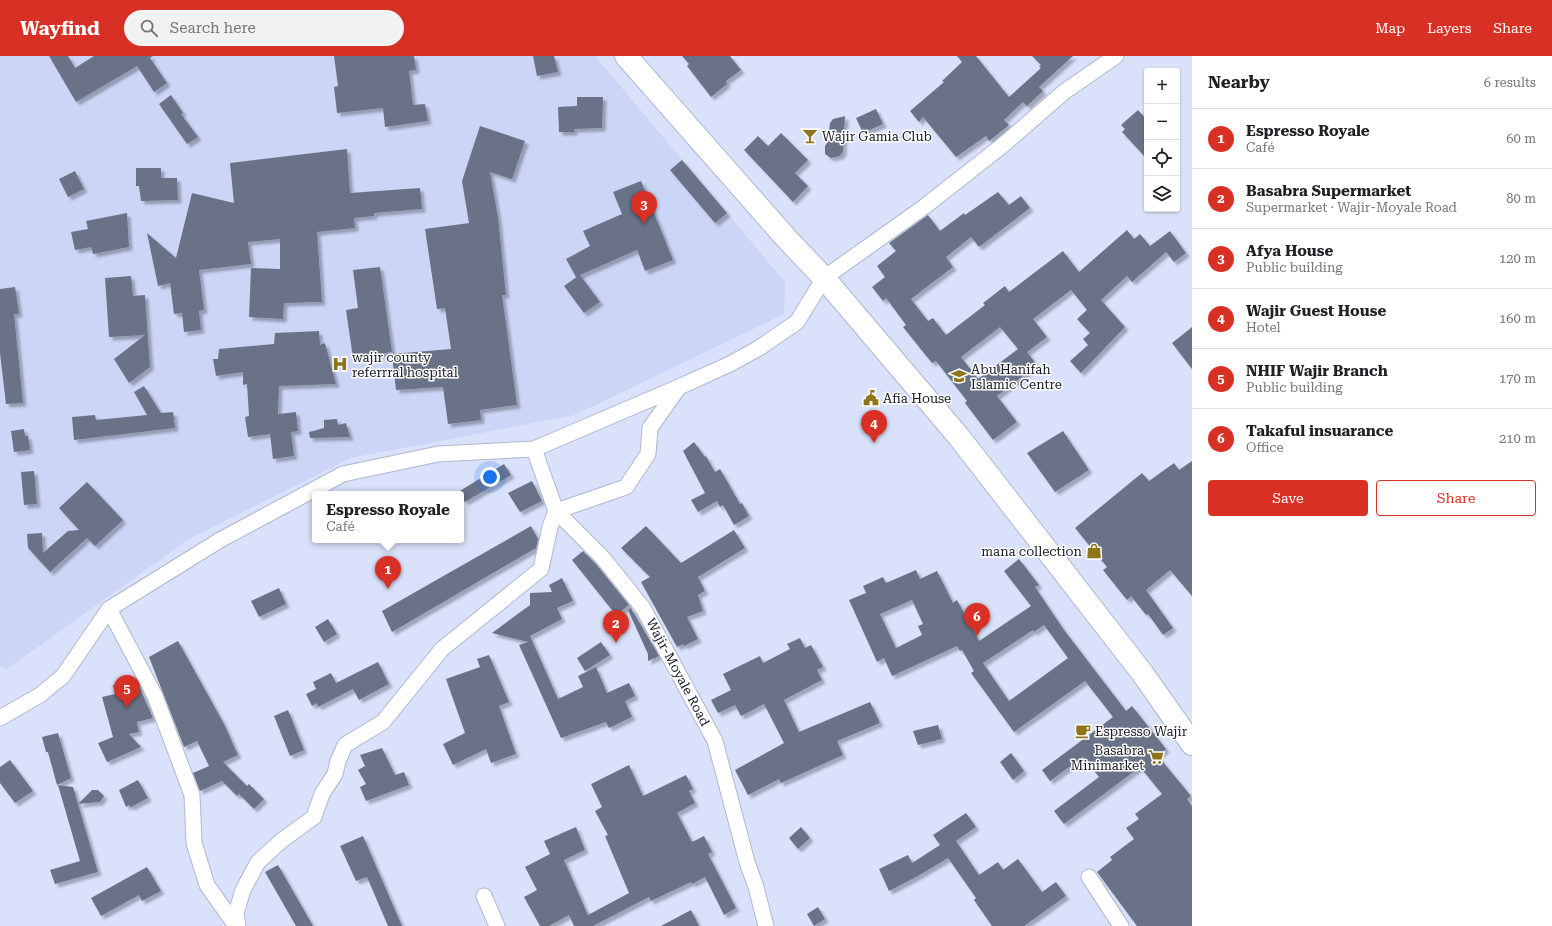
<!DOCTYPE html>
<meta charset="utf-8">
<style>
:root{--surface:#fff;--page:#f2f2f2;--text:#202124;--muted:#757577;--line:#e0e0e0;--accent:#d93025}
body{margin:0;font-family:"Roboto Serif",serif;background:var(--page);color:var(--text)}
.controls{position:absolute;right:12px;top:12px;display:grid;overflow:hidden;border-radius:4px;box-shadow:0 1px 3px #0004}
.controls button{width:36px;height:36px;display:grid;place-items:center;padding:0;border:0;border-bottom:1px solid var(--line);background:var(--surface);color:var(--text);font:20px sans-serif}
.you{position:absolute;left:490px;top:421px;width:14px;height:14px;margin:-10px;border:3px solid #fff;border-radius:50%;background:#1a73e8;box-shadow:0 0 0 6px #1a73e833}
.badge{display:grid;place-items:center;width:26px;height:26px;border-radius:50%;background:var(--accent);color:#fff;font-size:13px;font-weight:700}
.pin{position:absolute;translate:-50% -33px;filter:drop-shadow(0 1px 2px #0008)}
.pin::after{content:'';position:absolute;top:21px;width:14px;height:12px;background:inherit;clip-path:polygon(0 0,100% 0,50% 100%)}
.popup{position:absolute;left:312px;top:435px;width:152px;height:52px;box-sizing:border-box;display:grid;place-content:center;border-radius:4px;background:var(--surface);filter:drop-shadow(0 1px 3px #0005);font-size:13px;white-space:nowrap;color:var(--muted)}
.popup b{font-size:15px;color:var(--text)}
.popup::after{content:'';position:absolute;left:50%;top:100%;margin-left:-8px;border:8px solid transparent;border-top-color:var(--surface)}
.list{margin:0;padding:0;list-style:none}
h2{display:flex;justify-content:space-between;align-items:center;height:52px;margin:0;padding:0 16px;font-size:17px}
h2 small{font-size:13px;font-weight:400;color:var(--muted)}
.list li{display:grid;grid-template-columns:26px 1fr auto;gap:12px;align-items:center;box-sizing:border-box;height:60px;padding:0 16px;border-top:1px solid var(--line)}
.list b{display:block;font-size:15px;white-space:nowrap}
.list p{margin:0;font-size:13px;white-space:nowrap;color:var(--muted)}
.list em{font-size:13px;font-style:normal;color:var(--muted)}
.actions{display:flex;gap:8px;padding:12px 16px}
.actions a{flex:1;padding:9px 0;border:1px solid var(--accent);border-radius:4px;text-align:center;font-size:14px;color:var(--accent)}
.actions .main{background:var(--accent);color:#fff}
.icon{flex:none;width:22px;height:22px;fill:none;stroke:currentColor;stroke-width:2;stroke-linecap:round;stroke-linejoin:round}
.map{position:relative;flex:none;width:1192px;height:870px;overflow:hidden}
header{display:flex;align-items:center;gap:24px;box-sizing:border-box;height:56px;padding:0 20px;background:var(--accent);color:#fff}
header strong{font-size:19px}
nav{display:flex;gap:22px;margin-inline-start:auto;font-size:14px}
.search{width:280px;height:36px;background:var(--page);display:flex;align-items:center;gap:10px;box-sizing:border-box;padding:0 14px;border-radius:22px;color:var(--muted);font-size:15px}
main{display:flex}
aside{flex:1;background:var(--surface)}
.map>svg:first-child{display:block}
.built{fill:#cbd5f5}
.building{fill:#6b7288;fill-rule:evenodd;filter:url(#shadow)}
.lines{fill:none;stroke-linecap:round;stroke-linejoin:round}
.street-casing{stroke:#afb7d0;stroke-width:17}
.secondary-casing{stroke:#afb7d0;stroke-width:24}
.street{stroke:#fff;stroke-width:15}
.secondary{stroke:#fff;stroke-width:22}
.labels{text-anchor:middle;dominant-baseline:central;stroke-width:3;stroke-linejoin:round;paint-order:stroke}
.poi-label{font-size:13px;fill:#181b24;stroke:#fff;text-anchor:start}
.street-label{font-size:13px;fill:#181b24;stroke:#fff}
</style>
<header>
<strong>Wayfind</strong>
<div class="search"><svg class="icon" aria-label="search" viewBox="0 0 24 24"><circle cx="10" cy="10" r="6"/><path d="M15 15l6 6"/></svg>Search here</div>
<nav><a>Map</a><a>Layers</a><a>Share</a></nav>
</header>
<main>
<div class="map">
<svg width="1192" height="870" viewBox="0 0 1192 870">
<defs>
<filter id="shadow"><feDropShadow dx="3.5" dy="3.5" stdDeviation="1" flood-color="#0004"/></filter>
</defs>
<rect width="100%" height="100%" fill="#d9e1fb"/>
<!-- built -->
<polygon class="built" points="0,0 595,0 785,226 784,258 575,359 351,402 189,483 7,613 0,610"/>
<!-- building -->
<g class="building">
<polygon points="49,0 68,0 75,12 94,0 153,0 150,2 167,27 154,36 137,10 76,46"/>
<polygon points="334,0 414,0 416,14 409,15 413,49 425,48 428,65 385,71 383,52 337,57 334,31 338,30"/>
<polygon points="533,0 554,0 558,16 537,20"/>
<polygon points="682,0 730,0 741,14 726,25 727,28 711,41 687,10 689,8"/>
<polygon points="957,0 976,0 1009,41 1041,12 1039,11 1041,9 1032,0 1073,0 1039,31 1043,35 1027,50 1023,46 1004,64 1009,69 989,85 986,80 956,101 923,61 919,66 910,55 944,26 942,25 962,6"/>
<polygon points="171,39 183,57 181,58 198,81 187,88 159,48"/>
<polygon points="577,41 603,41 602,72 574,73 574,76 559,76 558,51 577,50"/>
<polygon points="876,53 883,68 863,77 856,62"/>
<polygon points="1138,54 1147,64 1147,103 1122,76 1125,73 1121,69"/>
<polygon points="845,60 843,96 840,100 831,102 825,98 825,90 832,80 829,75 830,67 833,63"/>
<polygon points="480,70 525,85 512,123 490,116 498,162 506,239 502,239 517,349 480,354 481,364 448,368 443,331 396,334 392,298 451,293 445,252 437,253 425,173 469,167 462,125"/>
<polygon points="781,77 808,104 795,117 808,130 793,146 744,94 758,80 768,90"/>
<polygon points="347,93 350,137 420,132 422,153 374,157 374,160 354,162 355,172 317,176 322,246 284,247 283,263 249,261 251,212 280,213 280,183 248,186 251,208 199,214 204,254 199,255 201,274 184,276 182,257 174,258 170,227 158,230 147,177 176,202 192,137 234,147 230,107"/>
<polygon points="682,104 727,157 715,167 670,114"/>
<polygon points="136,112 161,112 161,122 177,122 178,144 141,145 139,130 136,130"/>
<polygon points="75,115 84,133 68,141 59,123"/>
<polygon points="641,125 673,204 645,215 637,194 580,219 600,246 584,257 564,230 578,220 576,221 566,203 590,190 583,175 622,158 613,136"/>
<path d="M998,136L1009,149L1021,140L1030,152L979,191L971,181L946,201L953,211L911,243L928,265L933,262L946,279L985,249L983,247L1005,230L1009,236L1063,195L1079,216L1127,174L1134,183L1140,178L1150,190L1170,175L1186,197L1174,206L1166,196L1132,226L1127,220L1101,244L1125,271L1081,317L1070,305L1088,289L1083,283L1090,277L1077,263L1087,254L1071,234L1033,263L1047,281L1027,296L1037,309L997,340L1017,366L993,384L965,347L967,345L936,305L932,307L903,271L906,269L886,242L883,245L872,231L885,221L877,210L896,195L889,187L928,159L940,175L964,157L965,159ZM1000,271L1018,293L978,323L961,301Z"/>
<polygon points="127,157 129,191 93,198 91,191 75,194 71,176 88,173 86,165"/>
<polygon points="380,211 392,296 353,302 346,254 358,252 353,214"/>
<polygon points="131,220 133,240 145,239 150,311 129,327 114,303 145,279 109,281 105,222"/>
<polygon points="15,231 19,258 14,258 23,347 6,348 0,297 0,233"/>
<polygon points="1192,271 1192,313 1172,287"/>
<polygon points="319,275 320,289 325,287 336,328 279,330 278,358 296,356 298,375 291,376 294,400 273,403 270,378 248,381 245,361 249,360 247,328 243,329 243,316 216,320 213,303 218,303 219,293 274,288 275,277"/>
<polygon points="144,330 161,357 173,356 175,372 74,384 72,361 95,359 96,364 147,359 134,336"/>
<polygon points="337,363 338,369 346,367 350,381 310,382 309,376 324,372 324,364"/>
<polygon points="24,373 25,380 28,380 30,394 14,396 11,375"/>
<polygon points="1063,375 1089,414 1055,436 1027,397"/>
<polygon points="694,386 705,401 706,400 715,416 720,413 740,448 742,447 749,460 734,469 723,449 720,451 717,445 698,456 691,444 705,437 683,395"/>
<polygon points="1192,405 1192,540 1170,514 1146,534 1173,572 1163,579 1148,558 1146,559 1131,540 1127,544 1103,514 1107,511 1075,472 1142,417 1149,425 1174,407 1179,414"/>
<polygon points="504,408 511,419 465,446 458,436"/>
<polygon points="34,415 37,448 24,449 21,416"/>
<polygon points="532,425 542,445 520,456 508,437"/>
<polygon points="87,426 123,464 95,490 87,482 50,516 28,492 27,478 42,477 43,497 68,475 79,474 59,452"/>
<polygon points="531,470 538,483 536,492 392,576 382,555"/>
<polygon points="646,470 681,507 734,474 745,492 698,521 705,535 698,539 703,555 687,561 698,583 684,590 683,588 677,591 641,526 650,521 621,492"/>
<polygon points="583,495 596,508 629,549 616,559 572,504"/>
<path d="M1019,503L1039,529L1035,531L1064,574L1126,655L1132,650L1166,693L1158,700L1191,740L1187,743L1192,750V870H1137L1097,816L1112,804L1110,801L1134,783L1126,772L1139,763L1135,758L1162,738L1140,711L1064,768L1054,755L1099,721L1083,701L1050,725L1042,714L1113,661L1085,625L1014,676L971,617L974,615L962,594L960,595L957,590L892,620L884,602L877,606L849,544L866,537L863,530L883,521L886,527L916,514L920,523L937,515L953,547L957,544L979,585L1031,550L1004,515ZM912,544L923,568L918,570L922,579L896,592L880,558ZM1044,569L1068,602L1009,645L983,607L1033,574L1034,576Z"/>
<polygon points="562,522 573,545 557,552 562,563 530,580 558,643 583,631 578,620 596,611 607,637 629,627 635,640 625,645 632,661 609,672 606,666 561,682 519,589 528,586 492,577 530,549 530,537 552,536 549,529"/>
<polygon points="279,532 286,548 259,561 251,545"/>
<polygon points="631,552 659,600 648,605 648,598 628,554"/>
<polygon points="328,563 337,578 324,586 315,571"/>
<polygon points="800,582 805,592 811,589 823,611 817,614 822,624 784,644 799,676 870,646 880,667 837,685 843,699 781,727 779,723 748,739 735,714 784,687 764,648 741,660 735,649 718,657 711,644 731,634 723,618 760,600 763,607 790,593 787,588"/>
<polygon points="178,585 224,668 238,699 223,706 247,730 249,728 264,743 254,753 239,738 237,740 222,725 200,735 193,717 209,710 197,685 184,691 149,601"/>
<polygon points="601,586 610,599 585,615 577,602"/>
<polygon points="489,599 509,646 499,650 516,698 491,707 486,693 453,709 443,688 465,677 446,623 480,611 477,603"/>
<polygon points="378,606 389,628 359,644 353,633 318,651 317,647 312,650 306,638 316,633 313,626 331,617 336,627"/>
<polygon points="128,625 129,630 138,628 153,662 137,666 139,676 129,678 141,691 107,706 98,687 113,681 102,641 115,638 113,629"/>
<polygon points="288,654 304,694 290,700 274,660"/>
<polygon points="938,669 942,683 918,689 913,675"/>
<polygon points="58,677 71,722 57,729 48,696 46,696 42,681"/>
<polygon points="382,692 395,719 404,716 409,729 366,745 360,731 366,728 358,714 365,710 360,699"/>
<polygon points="1011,697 1024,715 1013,724 1000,706"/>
<polygon points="10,704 33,735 15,747 0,727 0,711"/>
<polygon points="629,709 643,740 686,719 693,733 689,735 695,747 677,757 692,786 704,780 712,796 708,798 736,852 724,859 705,821 692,828 691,826 651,845 649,841 593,870 574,870 569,859 549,870 540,870 524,841 537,834 525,811 550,798 544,785 576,771 585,794 564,804 588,859 629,837 605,780 608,779 595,755 602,751 591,728"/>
<polygon points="138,724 148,742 131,751 129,749 126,751 119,734"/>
<polygon points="58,729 73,731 78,748 92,734 98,734 104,740 100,746 78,748 98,816 55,828 50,814 80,805"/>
<polygon points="966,757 976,771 956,785 979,819 998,806 1003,814 1018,803 1042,836 1056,826 1066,840 1024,870 992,870 974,844 976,842 948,802 918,820 889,835 879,813 908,799 912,807 940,789 933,779"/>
<polygon points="801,771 810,782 798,793 789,782"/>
<polygon points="363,780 402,870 388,870 367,821 356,825 340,790"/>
<polygon points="278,809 313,870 296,870 265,816"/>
<polygon points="147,811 161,835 142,845 139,839 101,860 91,842"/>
<polygon points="818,851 825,863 814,870 807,858"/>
<polygon points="691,854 699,870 661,870"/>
</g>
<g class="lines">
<defs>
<g id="street">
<polyline points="534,393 556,455 603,502 643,552 715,685 747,806 756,831 766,870"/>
<polyline points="109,553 155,640 192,739 194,787 207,829 236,870"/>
<polyline points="0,662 40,639 63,620 109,553 220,484 343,418 438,398 534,393 679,331 730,308 759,292 797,266 824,222 924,151 1003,89 1064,36 1116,0"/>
<polyline points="1089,821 1121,870"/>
<polyline points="484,840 497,870"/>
<polyline points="238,870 236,857 243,834 258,806 281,785 314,761 322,738 335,718 338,705 345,689 383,666 442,593 541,513 550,471 556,455 626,431 648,398 650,372 679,331"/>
</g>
<polyline id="secondary" points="626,0 787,183 824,222 959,381 1143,618 1192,688"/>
</defs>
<!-- street casing -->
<use href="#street" class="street-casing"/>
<!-- secondary casing -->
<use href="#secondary" class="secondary-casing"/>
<!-- street -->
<use href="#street" class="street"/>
<!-- secondary -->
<use href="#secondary" class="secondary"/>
</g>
<!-- icons -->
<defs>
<symbol id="bar-bare" viewBox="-9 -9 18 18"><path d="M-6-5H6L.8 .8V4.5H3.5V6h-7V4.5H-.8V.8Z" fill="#8f751a" stroke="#fff" stroke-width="2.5" paint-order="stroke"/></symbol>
<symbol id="hospital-bare" viewBox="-9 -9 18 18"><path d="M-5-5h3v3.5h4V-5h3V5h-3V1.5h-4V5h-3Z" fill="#8f751a" stroke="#fff" stroke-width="2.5" paint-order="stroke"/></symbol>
<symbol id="school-bare" viewBox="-9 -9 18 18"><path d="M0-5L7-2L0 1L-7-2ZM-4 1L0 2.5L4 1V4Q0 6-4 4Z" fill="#8f751a" stroke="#fff" stroke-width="2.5" paint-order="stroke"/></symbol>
<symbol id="civic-bare" viewBox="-9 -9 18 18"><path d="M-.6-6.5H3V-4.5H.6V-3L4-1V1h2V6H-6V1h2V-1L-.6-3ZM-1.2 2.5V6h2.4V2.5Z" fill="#8f751a" stroke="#fff" stroke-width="2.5" paint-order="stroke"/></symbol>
<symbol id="shop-bare" viewBox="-9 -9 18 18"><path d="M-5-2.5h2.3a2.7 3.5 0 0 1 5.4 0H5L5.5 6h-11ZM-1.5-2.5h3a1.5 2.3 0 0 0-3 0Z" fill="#8f751a" stroke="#fff" stroke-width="2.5" paint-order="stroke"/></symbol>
<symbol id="cafe-bare" viewBox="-9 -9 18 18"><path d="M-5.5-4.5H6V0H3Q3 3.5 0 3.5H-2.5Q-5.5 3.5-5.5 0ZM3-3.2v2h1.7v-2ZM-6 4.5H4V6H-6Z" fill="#8f751a" stroke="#fff" stroke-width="2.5" paint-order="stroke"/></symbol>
<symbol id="supermarket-bare" viewBox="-9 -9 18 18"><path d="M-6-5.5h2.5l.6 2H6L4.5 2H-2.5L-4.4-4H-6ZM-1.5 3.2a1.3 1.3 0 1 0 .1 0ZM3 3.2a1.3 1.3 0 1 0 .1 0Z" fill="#8f751a" stroke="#fff" stroke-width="2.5" paint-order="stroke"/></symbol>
</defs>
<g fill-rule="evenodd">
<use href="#bar-bare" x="799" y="69" width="22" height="22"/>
<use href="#hospital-bare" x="329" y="297" width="22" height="22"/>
<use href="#school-bare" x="948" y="309" width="22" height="22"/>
<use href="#civic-bare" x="860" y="331" width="22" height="22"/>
<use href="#shop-bare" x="1083" y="484" width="22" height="22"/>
<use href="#cafe-bare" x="1072" y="664" width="22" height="22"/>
<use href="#supermarket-bare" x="1145" y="690" width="22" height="22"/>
</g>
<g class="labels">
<!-- poi labels -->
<g class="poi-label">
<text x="822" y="80">Wajir Gamia Club</text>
<text x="352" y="301">wajir county<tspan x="352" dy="15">referrral hospital</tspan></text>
<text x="971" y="313">Abu Hanifah<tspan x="971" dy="15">Islamic Centre</tspan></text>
<text x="883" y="342">Afia House</text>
<text x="1082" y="495" text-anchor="end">mana collection</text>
<text x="1095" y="675">Espresso Wajir</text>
<text x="1144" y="694" text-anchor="end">Basabra<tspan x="1144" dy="15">Minimarket</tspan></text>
</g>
<!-- street labels -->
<g class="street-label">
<text transform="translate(678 616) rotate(62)">Wajir-Moyale Road</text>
</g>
</g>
</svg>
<div class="controls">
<button>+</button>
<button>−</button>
<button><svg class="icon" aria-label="locate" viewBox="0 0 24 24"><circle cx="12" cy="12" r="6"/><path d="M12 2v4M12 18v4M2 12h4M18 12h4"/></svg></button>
<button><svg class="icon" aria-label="layers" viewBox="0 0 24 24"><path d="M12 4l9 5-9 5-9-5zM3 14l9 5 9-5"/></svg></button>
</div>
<div class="you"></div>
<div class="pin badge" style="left:388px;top:533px">1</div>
<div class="popup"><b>Espresso Royale</b>Café</div>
<div class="pin badge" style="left:616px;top:587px">2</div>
<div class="pin badge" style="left:644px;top:168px">3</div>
<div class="pin badge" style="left:874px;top:387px">4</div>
<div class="pin badge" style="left:127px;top:652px">5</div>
<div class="pin badge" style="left:977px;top:580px">6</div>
</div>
<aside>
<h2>Nearby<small>6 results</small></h2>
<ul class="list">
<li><span class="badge">1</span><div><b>Espresso Royale</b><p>Café</p></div><em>60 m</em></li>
<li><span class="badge">2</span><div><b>Basabra Supermarket</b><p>Supermarket · Wajir-Moyale Road</p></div><em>80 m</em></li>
<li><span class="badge">3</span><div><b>Afya House</b><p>Public building</p></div><em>120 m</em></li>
<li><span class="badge">4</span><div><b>Wajir Guest House</b><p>Hotel</p></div><em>160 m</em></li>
<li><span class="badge">5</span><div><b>NHIF Wajir Branch</b><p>Public building</p></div><em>170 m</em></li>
<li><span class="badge">6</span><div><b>Takaful insuarance</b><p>Office</p></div><em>210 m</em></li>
</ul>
<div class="actions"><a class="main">Save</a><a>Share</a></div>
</aside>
</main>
